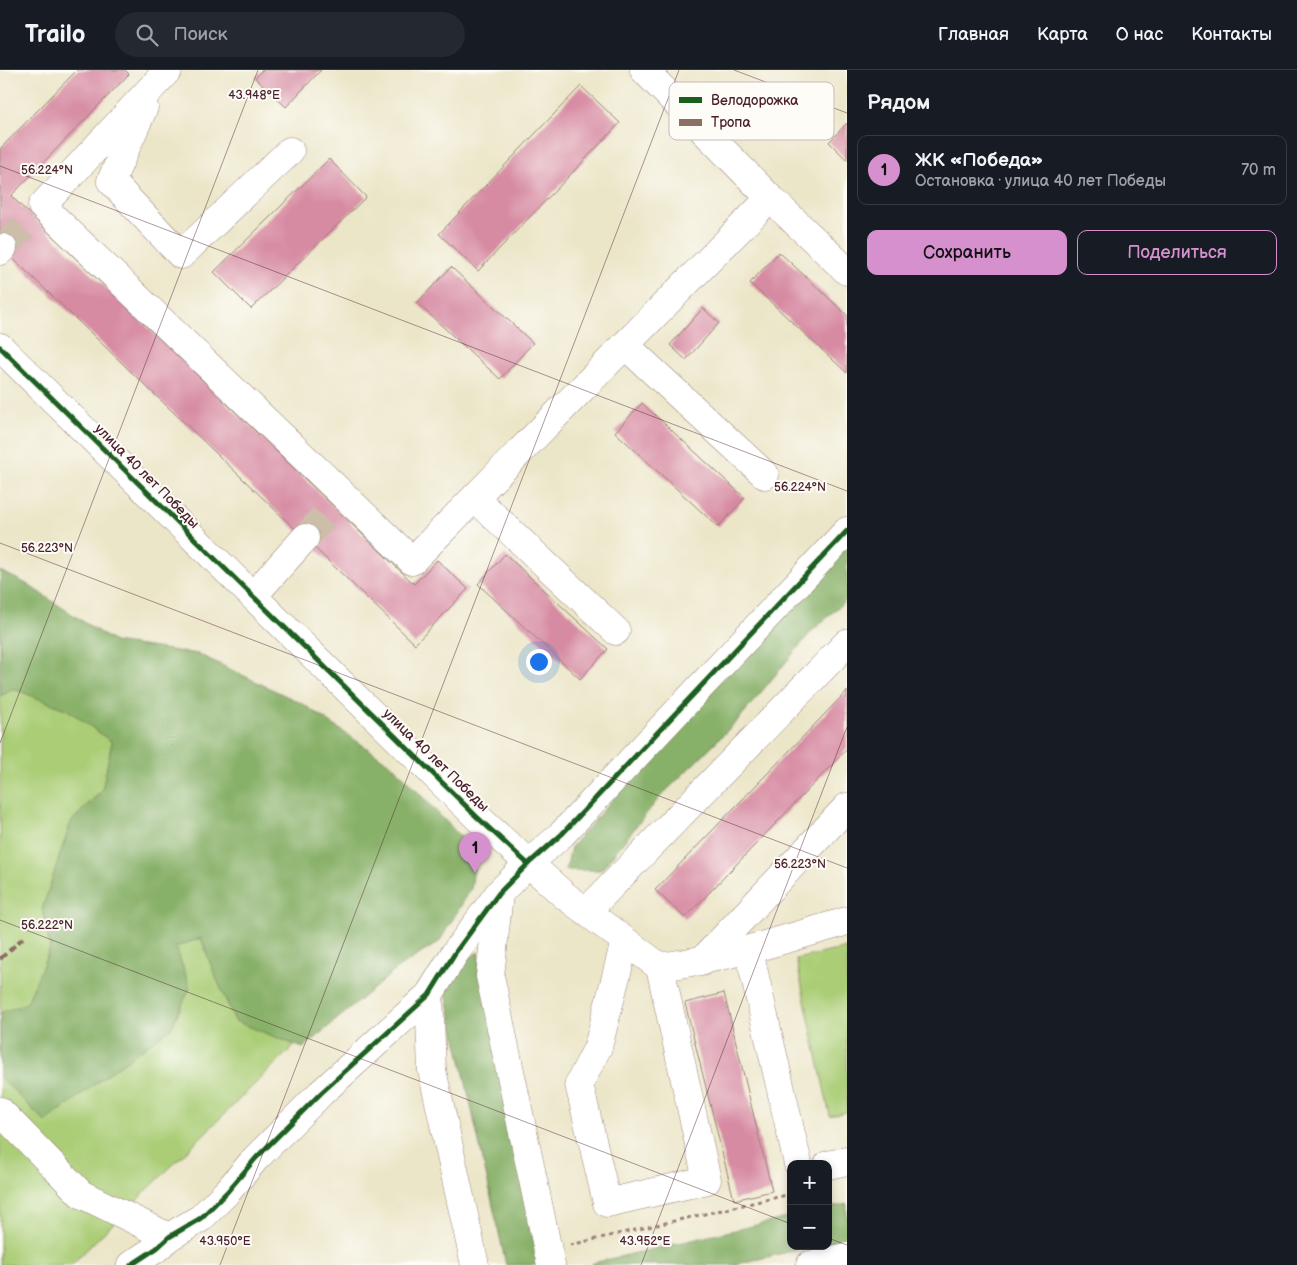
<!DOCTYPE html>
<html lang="ru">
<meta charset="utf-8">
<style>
:root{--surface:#171b24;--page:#242831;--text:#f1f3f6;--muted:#9ea1a6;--line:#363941;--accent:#d690ce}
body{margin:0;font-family:"Balsamiq Sans",sans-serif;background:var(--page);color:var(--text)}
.controls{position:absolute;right:15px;bottom:15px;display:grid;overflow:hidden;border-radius:10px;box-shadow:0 2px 8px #0003}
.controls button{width:45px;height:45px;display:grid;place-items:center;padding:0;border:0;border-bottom:1px solid var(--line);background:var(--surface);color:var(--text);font:25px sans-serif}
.you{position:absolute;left:538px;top:591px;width:18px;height:18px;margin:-12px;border:4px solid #fff;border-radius:50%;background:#1a73e8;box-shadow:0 0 0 8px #1a73e833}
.badge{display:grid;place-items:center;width:32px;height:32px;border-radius:50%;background:var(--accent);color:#111;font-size:16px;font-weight:700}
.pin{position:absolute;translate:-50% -41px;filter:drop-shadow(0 1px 2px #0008)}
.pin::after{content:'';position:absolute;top:26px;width:18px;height:15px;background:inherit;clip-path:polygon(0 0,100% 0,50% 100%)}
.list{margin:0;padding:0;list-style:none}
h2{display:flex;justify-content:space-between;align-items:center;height:65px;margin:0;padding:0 20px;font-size:21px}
h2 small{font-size:16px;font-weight:400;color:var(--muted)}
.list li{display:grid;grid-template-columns:32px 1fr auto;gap:15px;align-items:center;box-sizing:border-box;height:70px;margin:0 10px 10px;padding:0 10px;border:1px solid var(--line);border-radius:10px}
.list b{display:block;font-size:19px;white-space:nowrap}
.list p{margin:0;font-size:16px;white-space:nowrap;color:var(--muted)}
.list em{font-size:16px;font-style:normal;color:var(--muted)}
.actions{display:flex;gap:10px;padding:15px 20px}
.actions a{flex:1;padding:11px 0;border:1px solid var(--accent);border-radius:10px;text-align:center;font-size:18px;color:var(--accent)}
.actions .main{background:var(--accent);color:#111}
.icon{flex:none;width:28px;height:28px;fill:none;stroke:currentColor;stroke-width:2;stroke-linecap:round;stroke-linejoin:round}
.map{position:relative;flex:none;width:847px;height:1195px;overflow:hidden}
header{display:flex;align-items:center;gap:30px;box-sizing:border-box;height:70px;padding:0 25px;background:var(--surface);border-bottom:1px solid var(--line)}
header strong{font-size:24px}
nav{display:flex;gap:28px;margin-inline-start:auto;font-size:18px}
.search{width:350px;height:45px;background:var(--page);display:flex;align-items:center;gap:12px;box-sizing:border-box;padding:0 18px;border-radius:28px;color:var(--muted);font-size:19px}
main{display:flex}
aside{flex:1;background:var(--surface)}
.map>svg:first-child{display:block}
.green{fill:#aacd76;stroke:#7a7650}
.forest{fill:#87b067;stroke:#686849}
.building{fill:#d78ba3}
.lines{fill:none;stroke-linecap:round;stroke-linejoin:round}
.minor-tunnel{stroke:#ccbea9;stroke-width:28;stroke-dasharray:28 14;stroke-linecap:butt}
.minor-casing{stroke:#9b827a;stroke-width:29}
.path{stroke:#9b827a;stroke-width:3;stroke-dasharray:4 4;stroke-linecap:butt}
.minor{stroke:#fff;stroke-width:28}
.quiet{stroke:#8d6e63;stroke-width:4;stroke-dasharray:8 4;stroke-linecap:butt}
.cycleway-casing{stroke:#fdfcf7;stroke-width:8}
.cycleway{stroke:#1b5e20;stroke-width:5}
.ticks{fill:none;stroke:#4a1f2b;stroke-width:1;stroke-opacity:0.45}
.labels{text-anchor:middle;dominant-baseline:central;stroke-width:4;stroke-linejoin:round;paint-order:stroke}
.street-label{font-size:14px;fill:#4a1f2b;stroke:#fdfcf7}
.key{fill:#fdfcf7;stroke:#c7baba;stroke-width:1}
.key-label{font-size:14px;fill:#4a1f2b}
.ticks-label{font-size:12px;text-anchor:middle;fill:#4a1f2b;stroke:#fdfcf7;stroke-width:4;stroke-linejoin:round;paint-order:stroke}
</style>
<header>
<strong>Trailo</strong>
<div class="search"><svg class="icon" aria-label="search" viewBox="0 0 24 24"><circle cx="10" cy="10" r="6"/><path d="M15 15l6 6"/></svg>Поиск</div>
<nav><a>Главная</a><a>Карта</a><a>О нас</a><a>Контакты</a></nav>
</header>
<main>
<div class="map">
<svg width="847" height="1195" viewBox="0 0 847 1195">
<rect width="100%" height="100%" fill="#fdfcf7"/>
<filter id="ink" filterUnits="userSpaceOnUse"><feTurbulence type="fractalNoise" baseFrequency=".02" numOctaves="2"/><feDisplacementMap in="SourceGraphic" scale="10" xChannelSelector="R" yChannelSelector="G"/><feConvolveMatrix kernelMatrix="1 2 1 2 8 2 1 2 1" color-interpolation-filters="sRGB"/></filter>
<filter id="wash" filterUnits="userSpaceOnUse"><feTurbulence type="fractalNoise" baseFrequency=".0096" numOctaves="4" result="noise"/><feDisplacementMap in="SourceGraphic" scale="20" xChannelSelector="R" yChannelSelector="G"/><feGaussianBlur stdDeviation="1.12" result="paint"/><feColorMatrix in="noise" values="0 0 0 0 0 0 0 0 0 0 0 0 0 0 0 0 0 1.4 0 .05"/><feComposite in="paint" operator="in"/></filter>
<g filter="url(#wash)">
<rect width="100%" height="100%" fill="#ece6c9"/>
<!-- green -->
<g class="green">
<polygon points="0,536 393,878 71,1195 0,1195"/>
<polygon points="847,878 847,1042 830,1046 796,889"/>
</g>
<!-- forest -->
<g class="forest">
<polygon points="847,474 847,529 811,562 738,650 659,728 601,800 566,800 571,777 635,704"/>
<polygon points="0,501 25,513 114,572 198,584 303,634 393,696 476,783 471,819 439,872 398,898 303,978 235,951 212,898 201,868 176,877 190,918 171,958 120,995 45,1052 0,1007 0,943 27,933 50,878 42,839 71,752 102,720 112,672 68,640 14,619 0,626"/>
<polygon points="478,882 545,1195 506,1195 445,918 462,893"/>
<polygon points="847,1134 847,1168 828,1173 828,1138"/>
<polygon points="791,1147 791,1176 814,1176 733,1195 592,1195 593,1193"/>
</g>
<g id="blocks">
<!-- building -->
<g class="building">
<polygon points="77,0 125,0 129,4 11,126 414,514 437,490 468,519 415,574 0,176 0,79"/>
<polygon points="262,0 321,0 286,37 255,8"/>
<polygon points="581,16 620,53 478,201 439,164"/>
<polygon points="847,53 847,90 829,72"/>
<polygon points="329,89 366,127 251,239 214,202"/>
<polygon points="779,182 847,245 847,303 750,213"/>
<polygon points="451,197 533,273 500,309 417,233"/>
<polygon points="703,238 719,253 686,290 670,275"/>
<polygon points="642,333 745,428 718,457 615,362"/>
<polygon points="505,484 608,579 580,609 478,514"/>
<polygon points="847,621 847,679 685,848 655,820"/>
<polygon points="724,923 772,1121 734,1130 685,933"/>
</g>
</g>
</g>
<g filter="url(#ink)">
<use href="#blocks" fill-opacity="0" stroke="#9b827a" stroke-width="1"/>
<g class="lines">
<!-- minor-tunnel -->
<g class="minor-tunnel">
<polyline points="3,178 32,147"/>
<polyline points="305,468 333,436"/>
</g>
<defs>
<g id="minor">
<polyline points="168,0 42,136 412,491 770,128 644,0"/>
<polyline points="144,37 111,111 181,185 290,81"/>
<polyline points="770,128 847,201"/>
<polyline points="0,181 3,178"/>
<polyline points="625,275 765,405"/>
<path d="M0,277L477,747L564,825L660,897C727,888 783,870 847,851"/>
<polyline points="475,428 616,561"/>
<polyline points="253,526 305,468"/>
<polyline points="499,824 490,906 551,1195"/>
<polyline points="586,842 847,573"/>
<polyline points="625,871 598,977 579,1014 607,1133 707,1110 660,897"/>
<polyline points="749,881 798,1094"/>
<polyline points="701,892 847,737"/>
<polyline points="429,925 432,1000 475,1195"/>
<polyline points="0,1041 81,1124 169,1167"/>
<polyline points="828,1095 847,1091"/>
<polyline points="131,1195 157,1178 169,1167 201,1148 227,1122 256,1088 321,1023 429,925 455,883 499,823 528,794 562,764 847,461"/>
<polyline points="810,1195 847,1187"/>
</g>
</defs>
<!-- minor casing -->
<use href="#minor" class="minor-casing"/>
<!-- path -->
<polyline class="path" points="570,1175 791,1124"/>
<!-- minor -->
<use href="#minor" class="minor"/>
<!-- quiet -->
<polyline class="quiet" points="0,889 23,868"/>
<defs>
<g id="cycleway">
<polyline points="0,277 477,747 528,794"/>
<polyline points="131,1195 157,1178 169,1167 201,1148 227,1122 256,1088 321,1023 429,925 455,883 499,823 528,794 562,764 847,461"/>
</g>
</defs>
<!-- cycleway casing -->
<use href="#cycleway" class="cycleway-casing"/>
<!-- cycleway -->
<use href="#cycleway" class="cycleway"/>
</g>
</g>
<!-- ticks -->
<path class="ticks" d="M734,0L847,43M0,96L847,421M0,473L847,798M0,673L258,0M0,850L791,1154M828,1168L847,1175M220,1195L679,0M641,1195L847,657"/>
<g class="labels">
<!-- street labels -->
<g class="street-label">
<text transform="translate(147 406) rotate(45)">улица 40 лет Победы</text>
<text transform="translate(436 690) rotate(44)">улица 40 лет Победы</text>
</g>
</g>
<!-- legend -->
<rect x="669" y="12" width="165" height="58" rx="8" class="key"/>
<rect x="679" y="27" width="23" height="6" fill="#1b5e20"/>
<rect x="679" y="49" width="23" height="7" fill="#8d6e63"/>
<g class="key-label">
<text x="711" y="35">Велодорожка</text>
<text x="711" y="57">Тропа</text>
</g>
<g class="ticks-label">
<text x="254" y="29">43.948°E</text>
<text x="47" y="104">56.224°N</text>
<text x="800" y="421">56.224°N</text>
<text x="47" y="482">56.223°N</text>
<text x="800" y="798">56.223°N</text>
<text x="47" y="859">56.222°N</text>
<text x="225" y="1175">43.950°E</text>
<text x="645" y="1175">43.952°E</text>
</g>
</svg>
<div class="controls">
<button>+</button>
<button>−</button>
</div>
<div class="you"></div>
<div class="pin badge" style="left:475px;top:803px">1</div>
</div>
<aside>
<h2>Рядом<small></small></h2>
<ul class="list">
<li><span class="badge">1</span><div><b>ЖК «Победа»</b><p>Остановка · улица 40 лет Победы</p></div><em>70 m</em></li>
</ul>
<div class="actions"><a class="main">Сохранить</a><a>Поделиться</a></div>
</aside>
</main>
